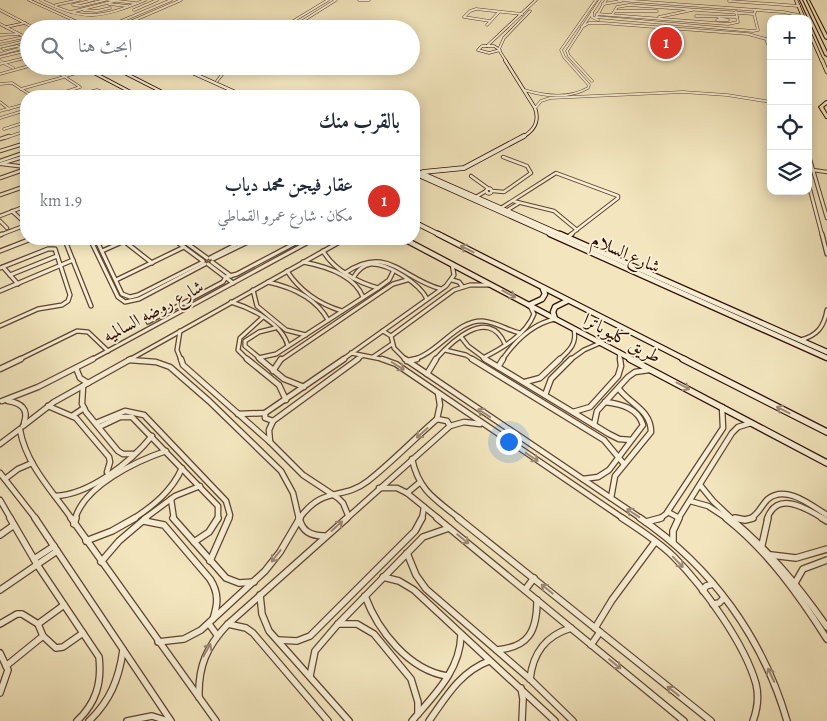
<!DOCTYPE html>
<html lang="ar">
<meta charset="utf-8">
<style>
:root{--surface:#fff;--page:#f6f6f7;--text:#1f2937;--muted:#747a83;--line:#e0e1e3;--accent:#d93025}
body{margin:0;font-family:Alegreya,Amiri,serif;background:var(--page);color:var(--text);direction:rtl}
.controls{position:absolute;right:15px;top:15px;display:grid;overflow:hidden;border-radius:10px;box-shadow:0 2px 12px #0003}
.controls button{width:45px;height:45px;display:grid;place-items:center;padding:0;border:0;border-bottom:1px solid var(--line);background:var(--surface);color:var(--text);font:25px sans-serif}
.you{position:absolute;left:508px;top:441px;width:18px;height:18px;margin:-12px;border:4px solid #fff;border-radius:50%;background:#1a73e8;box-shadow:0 0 0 8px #1a73e833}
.badge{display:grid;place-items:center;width:32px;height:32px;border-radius:50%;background:var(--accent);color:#fff;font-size:16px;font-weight:700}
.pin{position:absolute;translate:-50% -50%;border:2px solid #fff;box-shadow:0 1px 5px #0006}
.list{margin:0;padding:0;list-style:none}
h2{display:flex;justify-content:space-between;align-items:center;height:65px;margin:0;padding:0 20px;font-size:21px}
h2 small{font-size:16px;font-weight:400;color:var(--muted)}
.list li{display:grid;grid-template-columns:32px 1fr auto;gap:15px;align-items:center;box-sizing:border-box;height:90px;padding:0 20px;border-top:1px solid var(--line)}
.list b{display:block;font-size:19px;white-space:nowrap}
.list p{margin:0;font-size:16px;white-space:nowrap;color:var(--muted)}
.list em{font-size:16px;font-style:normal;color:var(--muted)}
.icon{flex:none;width:28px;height:28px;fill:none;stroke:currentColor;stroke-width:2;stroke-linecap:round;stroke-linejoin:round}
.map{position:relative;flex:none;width:827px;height:721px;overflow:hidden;direction:ltr}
.search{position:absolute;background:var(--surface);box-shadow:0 2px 12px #0003;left:20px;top:20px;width:400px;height:55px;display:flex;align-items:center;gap:12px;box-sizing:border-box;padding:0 18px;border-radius:28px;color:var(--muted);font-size:19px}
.panel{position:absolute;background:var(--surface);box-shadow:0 2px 12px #0003;left:20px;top:90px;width:400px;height:155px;border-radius:20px;direction:rtl}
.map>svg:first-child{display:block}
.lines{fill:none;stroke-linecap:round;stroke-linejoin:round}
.street-far4-casing{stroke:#5e4330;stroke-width:3}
.street-far3-casing{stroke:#5e4330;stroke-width:4.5}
.street-far2-casing{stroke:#5e4330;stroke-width:5.5}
.street-far1-casing{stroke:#5e4330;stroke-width:7}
.street-casing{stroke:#5e4330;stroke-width:8}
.secondary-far4-casing{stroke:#2d0d00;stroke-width:3}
.secondary-far3-casing{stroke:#2d0d00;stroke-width:4}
.secondary-far2-casing{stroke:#2d0d00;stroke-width:5.5}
.secondary-far1-casing{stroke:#2d0d00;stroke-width:7}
.secondary-casing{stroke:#2d0d00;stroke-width:8}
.primary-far1-casing{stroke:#2d0d00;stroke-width:4}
.primary-casing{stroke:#2d0d00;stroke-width:4.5}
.highway-casing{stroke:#2d0d00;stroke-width:2}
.street-far4{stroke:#f7efd5;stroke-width:2}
.street-far3{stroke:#f7efd5;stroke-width:2.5}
.street-far2{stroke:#f7efd5;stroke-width:3}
.street-far1{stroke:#f7efd5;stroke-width:4.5}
.street{stroke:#f7efd5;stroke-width:5.5}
.secondary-far4{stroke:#f7efd5;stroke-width:2}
.secondary-far3{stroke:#f7efd5;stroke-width:2.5}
.secondary-far2{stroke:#f7efd5;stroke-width:4}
.secondary-far1{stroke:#f7efd5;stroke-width:4.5}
.secondary{stroke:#f7efd5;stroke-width:5.5}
.primary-far1{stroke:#f3e6be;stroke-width:2.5}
.primary{stroke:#f3e6be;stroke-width:3}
.highway{fill:#f3e6be;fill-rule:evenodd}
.oneway{stroke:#9c8975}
.labels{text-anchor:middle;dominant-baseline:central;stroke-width:4;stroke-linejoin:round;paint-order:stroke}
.street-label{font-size:18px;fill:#2d0d00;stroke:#f7efd5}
</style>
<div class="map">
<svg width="827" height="721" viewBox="0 0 827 721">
<rect width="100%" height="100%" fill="#f3e6be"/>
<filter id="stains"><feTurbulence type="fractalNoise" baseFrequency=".004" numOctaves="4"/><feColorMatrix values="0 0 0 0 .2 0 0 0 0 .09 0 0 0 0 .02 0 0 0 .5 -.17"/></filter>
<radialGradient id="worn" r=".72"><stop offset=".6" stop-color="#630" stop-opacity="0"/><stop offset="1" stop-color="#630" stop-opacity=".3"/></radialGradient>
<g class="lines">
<defs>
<g id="street-far4">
<path d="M41,0C84,22 101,18 145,0"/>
<polyline points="93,0 73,5 80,6 105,0"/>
<polyline points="109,0 135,3"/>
<polyline points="359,0 369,0"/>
<polyline points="606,0 596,17 753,31 758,30 754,14 756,10"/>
<polyline points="619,0 783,12 803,16"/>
<polyline points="729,1 799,6"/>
<polyline points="109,4 127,6"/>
<polyline points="603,4 621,1"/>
<polyline points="56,5 79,0"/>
<polyline points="84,10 97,11 110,8"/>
<polyline points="134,10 157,0"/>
<polyline points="615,11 657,11"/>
<polyline points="71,12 115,1"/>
<polyline points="592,12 592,17 598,20"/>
<polyline points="597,14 728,24 738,22 736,12"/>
<polyline points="612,15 617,7 629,5 754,14"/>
<polyline points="696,16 737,17"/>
<polyline points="659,17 692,10"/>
<polyline points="717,20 728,20 719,18"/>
<polyline points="490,21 464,17 470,11 476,9 522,14"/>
<polyline points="88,24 119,22 171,0"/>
<polyline points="487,25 499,12"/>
<polyline points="582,27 589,23 602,23 748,34 766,39 771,52"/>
<polyline points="114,29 181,0"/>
<polyline points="280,29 328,0"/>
<polyline points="290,29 336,0"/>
<polyline points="0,35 18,34"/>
<polyline points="0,42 24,37"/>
<polyline points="0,47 29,40"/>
<polyline points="0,54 22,48 17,46 3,49"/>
<polyline points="0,57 29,50"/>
<polyline points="0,61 13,68"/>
<polyline points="0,64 29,57"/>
<polyline points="45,66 64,76"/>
<polyline points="190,69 213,66"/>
<polyline points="0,74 29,66"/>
<polyline points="66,76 87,70"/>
<polyline points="217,81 229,66"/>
<polyline points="592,81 569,56 567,51 600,0"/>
<polyline points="0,84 12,83 32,96"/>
<polyline points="21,89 64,77"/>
<path d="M524,90C544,96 569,99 588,88L589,85L564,57L561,50L596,0"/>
<polyline points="53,96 80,87 65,77"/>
<polyline points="73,96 97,90 112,96"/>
<polyline points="0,102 9,109"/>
<polyline points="535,108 541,101 550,98 683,92 727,95 771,102"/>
<polyline points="0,111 26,104"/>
<polyline points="0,118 26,110"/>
<polyline points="4,129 26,122"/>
<polyline points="5,138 26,131"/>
</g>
<g id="street-far3">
<polyline points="0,139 9,136"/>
<polyline points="0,151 26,143"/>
<polyline points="808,153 827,218"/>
<polyline points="0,161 26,152"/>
<polyline points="0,164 26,156"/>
<polyline points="2,164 26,167"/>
<polyline points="813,170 827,172"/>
<polyline points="471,176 489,189"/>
<polyline points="0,178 26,169"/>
<polyline points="808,182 822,235"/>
<circle cx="489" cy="191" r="2.5"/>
<polyline points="493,191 504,192 531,173 527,166 503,157"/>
<polyline points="0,195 26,186"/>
<polyline points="476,197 486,191"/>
<polyline points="513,201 554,211 577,230"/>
<polyline points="501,208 556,173 618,196 618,198 570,235"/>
<polyline points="12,211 26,224"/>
<polyline points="506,211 519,203"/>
<polyline points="0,216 26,206"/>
<polyline points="0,221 7,228"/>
<polyline points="0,235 26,225"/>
</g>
<g id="street-far2">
<polyline points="822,234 827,254"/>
<polyline points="0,235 2,234"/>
<polyline points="567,238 572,234"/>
<polyline points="90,239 118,297 125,302 139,299 205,264"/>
<polyline points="96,239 122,294 130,297 138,295 203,262"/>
<polyline points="173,239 203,261"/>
<polyline points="181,239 207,258"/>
<polyline points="232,239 239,243"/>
<polyline points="124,241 152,263"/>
<polyline points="66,243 91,306"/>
<polyline points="0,251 31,239"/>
<polyline points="102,251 129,239"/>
<path d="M323,251C334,270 357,282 378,288"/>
<polyline points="210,258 239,243"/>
<polyline points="213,259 254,239"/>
<polyline points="212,262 231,276"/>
<path d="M303,262C325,266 354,275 363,297"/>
<polyline points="208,264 233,283"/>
<polyline points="3,267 18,284"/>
<polyline points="0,268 48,249 55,249 70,295 68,301 62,305 38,309 0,326"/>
<path d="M287,271C300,291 319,304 342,311"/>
<path d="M345,273C388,244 402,279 441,289"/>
<polyline points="10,275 57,256"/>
<path d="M353,278C357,271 363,265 371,264C388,263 420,284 427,299"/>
<polyline points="116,280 184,247"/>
<polyline points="452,280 459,282 462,286"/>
<path d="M268,282C291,287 316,298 328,320"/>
<polyline points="253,290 257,306 286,330 306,335"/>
<polyline points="0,291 73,260"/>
<path d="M231,302C251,308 282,323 288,346"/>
<polyline points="148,322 223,282 226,277 237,274 303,239"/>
<polyline points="180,331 177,350 181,360"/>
<polyline points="383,331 391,336 394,348 406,360"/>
<polyline points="391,336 454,290 470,285 490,285"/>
<polyline points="461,337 468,346 487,360"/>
<path d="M800,340C817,336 824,327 827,310"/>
<polyline points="445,350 466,355 474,360"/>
<polyline points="619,352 620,360"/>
<polyline points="351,353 386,360"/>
<polyline points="373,357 392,344"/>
<polyline points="258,358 276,354 378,288 389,280 393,272"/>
<path d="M483,358C502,348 526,335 534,314L530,306"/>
<polyline points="18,360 77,331 88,332 108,351"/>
<polyline points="91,360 314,239"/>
<polyline points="129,360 345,239"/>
<polyline points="248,360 238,350 240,338 262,318"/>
<polyline points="262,360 245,346 245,341 259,332 275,328"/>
<polyline points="281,360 393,284 407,280"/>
<polyline points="342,360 446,286 454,275 452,264"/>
<polyline points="356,360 362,356"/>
<path d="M411,360C437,355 457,319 483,321C496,322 507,330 520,333"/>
<path d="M435,360C451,342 488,306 505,344"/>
<path d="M502,360C515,341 532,324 555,319"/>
<path d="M559,360C570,350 577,344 574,329"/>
<polyline points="570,360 584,350 600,343"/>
</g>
<g id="street-far1">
<polyline points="181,359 183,365 270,442 303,475 338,498 343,503 348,515"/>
<polyline points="247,359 279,385 286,400"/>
<polyline points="260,359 284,379 304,387"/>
<polyline points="382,359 396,364 624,519"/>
<polyline points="405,359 642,519"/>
<polyline points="472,359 604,440 624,464"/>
<polyline points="485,359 609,434 619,439 631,440"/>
<polyline points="129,360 156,362 170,367 209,401 281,471 293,493 299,519"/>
<polyline points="407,361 417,359"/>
<polyline points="498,367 503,359"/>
<polyline points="76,368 80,378 88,383"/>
<polyline points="0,369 21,359"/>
<polyline points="273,371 281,359"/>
<polyline points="427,374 436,359"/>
<polyline points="525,382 540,378 560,359"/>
<polyline points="83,386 82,404 86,412 118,451 123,454 133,454"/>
<polyline points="545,395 551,379 571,359"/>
<polyline points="2,401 38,387 93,359"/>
<path d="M8,401C21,403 29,409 24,423"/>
<polyline points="48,406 76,418 109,457 110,462 107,472"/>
<polyline points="573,412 590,407 618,376 621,366 620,359"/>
<polyline points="265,413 265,418 273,421"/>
<polyline points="238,414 265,413 344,359"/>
<polyline points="72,416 84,408"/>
<polyline points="437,419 447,421 450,426"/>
<polyline points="96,423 125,411 144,415 226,501 230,515 228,519"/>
<polyline points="594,425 597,411 628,377 635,372 649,370"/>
<polyline points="23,426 54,402 131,359"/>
<polyline points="99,427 120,417 132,417 218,506 218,519"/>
<path d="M20,430C26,464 52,491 72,519"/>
<polyline points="270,442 269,430 273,421 358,359"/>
<polyline points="0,444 20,429"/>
<path d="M412,459C419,491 435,499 460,519"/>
<polyline points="0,473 36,519"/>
<polyline points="5,479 18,469 32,463"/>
<path d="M583,479L598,477L609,470L643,425C638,408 621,404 605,402"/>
<polyline points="700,485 713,501 732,519"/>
<polyline points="379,488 397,488 407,493 439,519"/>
<polyline points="407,493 419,483"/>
<path d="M55,496C89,495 131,462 152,436"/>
<path d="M611,498L615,476L651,432C651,410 630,404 619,389"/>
<polyline points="171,499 174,519"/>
<polyline points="0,500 11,519"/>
<polyline points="690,501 708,506 728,519"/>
<polyline points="668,512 679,518"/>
<polyline points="735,518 740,519"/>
<path d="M75,519C84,486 136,461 166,451"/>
<path d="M133,519C153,506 172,491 182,468"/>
<polyline points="144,519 175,496 200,486"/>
<path d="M299,519C323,485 342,501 368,481C392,462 414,439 437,419L440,405L438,393"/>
<polyline points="346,519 450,426 464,422 480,424"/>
<polyline points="422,519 424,507"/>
<polyline points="659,519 666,514 723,428 722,407"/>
<polyline points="678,519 732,433 738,427 751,423"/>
<path d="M749,519C759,515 761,505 768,499C786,484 812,506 827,515"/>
<path d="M767,519C777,490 806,508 824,519"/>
</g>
<g id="street">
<path d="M10,518L38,566L99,657C102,683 96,703 77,721"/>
<polyline points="35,518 171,721"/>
<polyline points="71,518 216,721"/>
<polyline points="173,518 226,578 239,583 254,582"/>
<path d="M299,518C302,531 310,536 324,536"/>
<polyline points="437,518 684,721"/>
<polyline points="458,518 711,721"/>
<path d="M622,518C639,529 659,542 674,557C703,586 745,644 756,684C759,696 757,710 753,721"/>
<path d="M640,518C711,566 763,638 787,721"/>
<path d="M726,518C767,550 799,595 827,639"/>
<path d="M730,518C770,552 797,584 827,627"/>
<polyline points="735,518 745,520 753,518"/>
<polyline points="822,518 827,521"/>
<path d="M144,521L164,525L210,579C219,593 218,604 213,619"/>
<polyline points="646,522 661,518"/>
<polyline points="74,524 76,518"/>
<polyline points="0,535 14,525"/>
<polyline points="86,541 112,531 135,518"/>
<polyline points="194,542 209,532 218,518"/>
<polyline points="673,542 673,531 679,518"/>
<polyline points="762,545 768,518"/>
<polyline points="407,553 416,575 426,589 530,679 573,721"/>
<polyline points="771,555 796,558 827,549"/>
<polyline points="34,559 54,546"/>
<polyline points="210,561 229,518"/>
<polyline points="101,562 119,541 146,518"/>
<polyline points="383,577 399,581 414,590 555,721"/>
<polyline points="795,583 803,569 827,560"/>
<polyline points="0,590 57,551"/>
<polyline points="525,590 534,578"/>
<polyline points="703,591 706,586 713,584"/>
<polyline points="260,595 262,614 269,631 349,721"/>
<path d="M365,596C378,631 409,670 447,676"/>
<polyline points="713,604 719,603 724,598"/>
<polyline points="0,624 17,614 22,614 38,624 43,636 56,648 63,647 83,633"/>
<polyline points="38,624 64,605"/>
<polyline points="209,624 217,635"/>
<polyline points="228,624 246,628 253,633 328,721"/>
<polyline points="338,624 357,624 374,634 411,679 418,702 418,714"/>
<polyline points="595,628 612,600 655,542"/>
<polyline points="278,640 297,641 310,636 415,531 422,518"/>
<polyline points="158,642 184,639 201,630 265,571 280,552 300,518"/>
<polyline points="591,645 600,632"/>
<path d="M497,650C529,647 537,631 537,600"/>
<polyline points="0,653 8,670 0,693"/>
<polyline points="6,666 43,636"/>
<polyline points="310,676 315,651 338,624 423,537 449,528"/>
<path d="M530,679C533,653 545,636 571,628"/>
<polyline points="521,688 523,699 522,721"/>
<path d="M199,697C198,666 207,646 228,624L347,518"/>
<path d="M89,721C110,701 119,679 123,650"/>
<polyline points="127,721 152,716 168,721"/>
<path d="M412,721C434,695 460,671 461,635"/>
<path d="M429,721C446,697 460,672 489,661"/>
</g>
<g id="secondary-far4">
<polyline points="29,0 93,29"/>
<polyline points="0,10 36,29"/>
<polyline points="0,24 29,39"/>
<polyline points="6,27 25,23"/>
<polygon points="482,46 494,46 500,50 489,53 478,50"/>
<polyline points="487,46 536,0"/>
<polyline points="499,49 504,38 530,11"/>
<polyline points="499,50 506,61"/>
</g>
<g id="secondary-far3">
<path d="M505,60L535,108C540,122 534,131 521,138"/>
<polyline points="81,66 138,96"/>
<polyline points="111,66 170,96"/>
<polyline points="177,66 244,96"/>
<polyline points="89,70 99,66"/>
</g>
<g id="secondary-far2">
<polyline points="414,170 562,235"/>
<polyline points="423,172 464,168 524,136"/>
<polyline points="414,173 553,235"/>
<polyline points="414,222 440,235"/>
</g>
<g id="secondary-far1">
<polyline points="438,234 686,360"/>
<polyline points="550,234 827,358"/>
<polyline points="560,234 827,352"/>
<polyline points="404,239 633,360"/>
<polyline points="529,305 542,299 545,294 543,289"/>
<polyline points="555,319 553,312 555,307 567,301"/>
</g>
<g id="secondary">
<polyline points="630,359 827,463"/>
<polyline points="683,359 827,432"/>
</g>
<g id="primary-far1">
<polyline points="796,0 804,19"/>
<polyline points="808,29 822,61"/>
</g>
<polyline id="primary" points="822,60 827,72"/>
<g id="highway">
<polygon points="800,0 802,0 827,52 827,56 825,55"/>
<polygon points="807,0 809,0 827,35 827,39 825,38"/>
<polygon points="826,101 827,101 827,104 823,107 827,114 827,118 826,118 819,107"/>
</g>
</defs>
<!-- street-far4 casing -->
<use href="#street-far4" class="street-far4-casing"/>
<!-- street-far3 casing -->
<use href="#street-far3" class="street-far3-casing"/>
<!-- street-far2 casing -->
<use href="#street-far2" class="street-far2-casing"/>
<!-- street-far1 casing -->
<use href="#street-far1" class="street-far1-casing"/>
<!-- street casing -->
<use href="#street" class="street-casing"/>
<!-- secondary-far4 casing -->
<use href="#secondary-far4" class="secondary-far4-casing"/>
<!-- secondary-far3 casing -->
<use href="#secondary-far3" class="secondary-far3-casing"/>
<!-- secondary-far2 casing -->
<use href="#secondary-far2" class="secondary-far2-casing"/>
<!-- secondary-far1 casing -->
<use href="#secondary-far1" class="secondary-far1-casing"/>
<!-- secondary casing -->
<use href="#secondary" class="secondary-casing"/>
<!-- primary-far1 casing -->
<use href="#primary-far1" class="primary-far1-casing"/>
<!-- primary casing -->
<use href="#primary" class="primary-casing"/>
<!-- highway casing -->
<use href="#highway" class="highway-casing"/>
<!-- street-far4 -->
<use href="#street-far4" class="street-far4"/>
<!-- street-far3 -->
<use href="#street-far3" class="street-far3"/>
<!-- street-far2 -->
<use href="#street-far2" class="street-far2"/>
<!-- street-far1 -->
<use href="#street-far1" class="street-far1"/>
<!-- street -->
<use href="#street" class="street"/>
<!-- secondary-far4 -->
<use href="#secondary-far4" class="secondary-far4"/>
<!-- secondary-far3 -->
<use href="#secondary-far3" class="secondary-far3"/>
<!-- secondary-far2 -->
<use href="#secondary-far2" class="secondary-far2"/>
<!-- secondary-far1 -->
<use href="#secondary-far1" class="secondary-far1"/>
<!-- secondary -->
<use href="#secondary" class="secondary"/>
<!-- primary-far1 -->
<use href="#primary-far1" class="primary-far1"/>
<!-- primary -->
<use href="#primary" class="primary"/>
<!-- highway -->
<use href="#highway" class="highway"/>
</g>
<!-- one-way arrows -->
<defs><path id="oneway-shaft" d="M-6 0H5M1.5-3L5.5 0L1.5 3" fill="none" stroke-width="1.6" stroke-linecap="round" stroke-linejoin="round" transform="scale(1.25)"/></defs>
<g class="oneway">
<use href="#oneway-shaft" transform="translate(467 249) rotate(-153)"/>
<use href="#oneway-shaft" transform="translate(509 294) rotate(28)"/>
<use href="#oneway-shaft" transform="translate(398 366) rotate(32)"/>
<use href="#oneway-shaft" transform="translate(683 386) rotate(28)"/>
<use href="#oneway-shaft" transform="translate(783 410) rotate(-153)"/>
<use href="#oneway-shaft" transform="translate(484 413) rotate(-146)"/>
<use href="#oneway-shaft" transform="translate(422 433) rotate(138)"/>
<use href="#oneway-shaft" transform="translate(532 457) rotate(34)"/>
<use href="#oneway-shaft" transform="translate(633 513) rotate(-146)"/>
<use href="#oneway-shaft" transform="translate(337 526) rotate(-42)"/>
<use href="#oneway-shaft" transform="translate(463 539) rotate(39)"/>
<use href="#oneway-shaft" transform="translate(276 556) rotate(128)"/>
<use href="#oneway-shaft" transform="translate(678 562) rotate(46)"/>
<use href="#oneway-shaft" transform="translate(547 589) rotate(-141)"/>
<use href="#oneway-shaft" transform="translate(207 650) rotate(-60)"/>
<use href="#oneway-shaft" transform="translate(615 664) rotate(39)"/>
<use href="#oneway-shaft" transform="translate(771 675) rotate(-115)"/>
<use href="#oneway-shaft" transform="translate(673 691) rotate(-141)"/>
</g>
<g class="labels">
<!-- street labels -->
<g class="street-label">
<text transform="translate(626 253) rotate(24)">شارع السلام</text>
<text transform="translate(153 311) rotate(-28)">شارع روضه السالميه</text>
<text transform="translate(622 338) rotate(28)">طريق كليوباترا</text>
</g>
</g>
<rect width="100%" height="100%" filter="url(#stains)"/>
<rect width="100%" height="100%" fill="url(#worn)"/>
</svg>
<div class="controls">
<button>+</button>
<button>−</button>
<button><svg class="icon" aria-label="locate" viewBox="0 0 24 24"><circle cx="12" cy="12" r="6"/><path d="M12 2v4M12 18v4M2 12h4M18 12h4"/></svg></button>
<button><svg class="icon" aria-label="layers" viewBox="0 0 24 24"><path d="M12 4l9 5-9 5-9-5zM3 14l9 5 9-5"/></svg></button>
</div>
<div class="you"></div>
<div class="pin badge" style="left:666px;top:43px">1</div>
<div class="search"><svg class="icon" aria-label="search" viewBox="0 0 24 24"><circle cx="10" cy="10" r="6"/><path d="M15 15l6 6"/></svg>ابحث هنا</div>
<section class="panel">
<h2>بالقرب منك<small></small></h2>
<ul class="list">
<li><span class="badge">1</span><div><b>عقار فيجن محمد دياب</b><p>مكان · شارع عمرو القماطي</p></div><em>1.9 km</em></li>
</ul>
</section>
</div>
